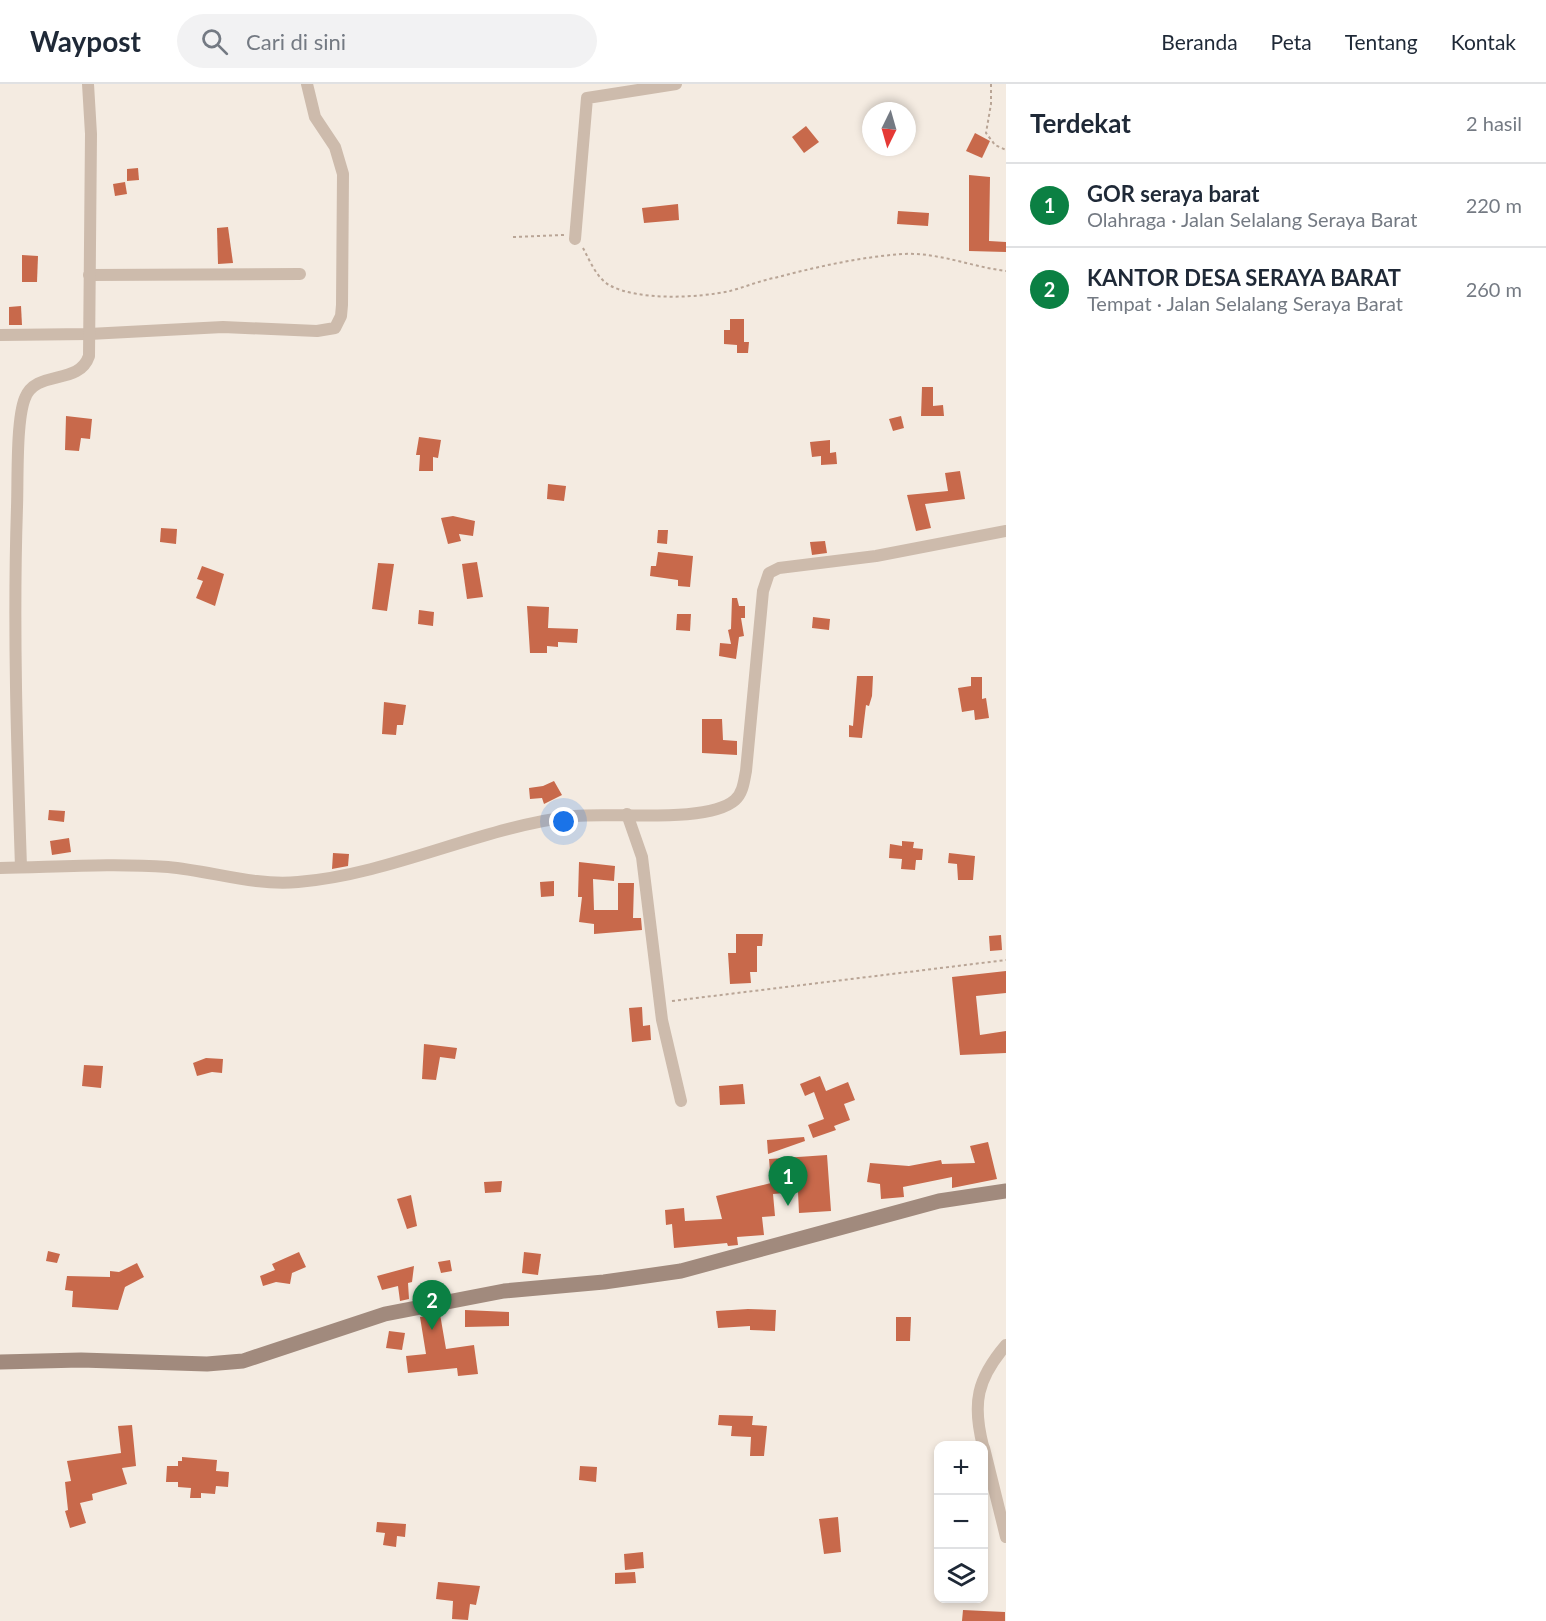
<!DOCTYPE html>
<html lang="id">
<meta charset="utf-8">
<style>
:root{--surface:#fff;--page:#f2f2f3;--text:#1f2937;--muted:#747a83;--line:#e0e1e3;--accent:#0b8043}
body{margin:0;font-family:Lato,sans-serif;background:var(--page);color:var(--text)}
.controls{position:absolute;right:18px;bottom:18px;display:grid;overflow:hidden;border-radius:12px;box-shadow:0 3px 9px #0003}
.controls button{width:54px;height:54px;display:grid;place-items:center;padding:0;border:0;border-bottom:2px solid var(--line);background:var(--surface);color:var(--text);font:30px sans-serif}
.compass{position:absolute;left:862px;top:18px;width:54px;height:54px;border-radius:50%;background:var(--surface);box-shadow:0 3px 9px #0003;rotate:185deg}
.you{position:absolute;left:564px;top:738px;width:21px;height:21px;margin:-15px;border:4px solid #fff;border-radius:50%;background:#1a73e8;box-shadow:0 0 0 9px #1a73e833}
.badge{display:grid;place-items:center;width:39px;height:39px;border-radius:50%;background:var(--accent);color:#fff;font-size:20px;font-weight:700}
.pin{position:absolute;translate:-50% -50px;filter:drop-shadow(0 2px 3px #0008)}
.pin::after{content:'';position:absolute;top:32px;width:21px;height:18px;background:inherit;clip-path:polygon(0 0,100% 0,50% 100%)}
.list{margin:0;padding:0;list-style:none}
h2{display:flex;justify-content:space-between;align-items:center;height:78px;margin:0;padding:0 24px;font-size:26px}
h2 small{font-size:20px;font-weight:400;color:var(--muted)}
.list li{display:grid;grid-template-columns:39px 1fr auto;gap:18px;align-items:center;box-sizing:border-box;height:84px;padding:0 24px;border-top:2px solid var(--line)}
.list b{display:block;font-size:22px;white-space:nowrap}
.list p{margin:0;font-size:20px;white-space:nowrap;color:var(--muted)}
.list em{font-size:20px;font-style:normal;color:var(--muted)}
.icon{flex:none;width:33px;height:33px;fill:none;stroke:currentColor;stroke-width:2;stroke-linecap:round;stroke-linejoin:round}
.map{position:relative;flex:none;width:1006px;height:1537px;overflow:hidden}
header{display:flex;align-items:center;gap:36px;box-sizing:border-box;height:84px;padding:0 30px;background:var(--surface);border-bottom:2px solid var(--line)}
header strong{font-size:28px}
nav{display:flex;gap:33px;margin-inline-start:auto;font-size:21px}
.search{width:420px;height:54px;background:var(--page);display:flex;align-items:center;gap:15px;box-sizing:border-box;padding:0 21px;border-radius:33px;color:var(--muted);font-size:22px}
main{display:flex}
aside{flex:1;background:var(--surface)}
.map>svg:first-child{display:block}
.building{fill:#c8694b}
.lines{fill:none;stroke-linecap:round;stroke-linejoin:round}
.path{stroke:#b9a596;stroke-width:2;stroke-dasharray:3 3;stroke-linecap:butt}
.street{stroke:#cdbbac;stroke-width:12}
.secondary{stroke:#a18a7d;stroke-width:15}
</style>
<header>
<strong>Waypost</strong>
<div class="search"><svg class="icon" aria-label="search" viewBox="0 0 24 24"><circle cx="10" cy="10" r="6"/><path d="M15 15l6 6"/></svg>Cari di sini</div>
<nav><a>Beranda</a><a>Peta</a><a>Tentang</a><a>Kontak</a></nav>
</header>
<main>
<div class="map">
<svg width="1006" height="1537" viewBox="0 0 1006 1537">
<rect width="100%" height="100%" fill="#f4ebe1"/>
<!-- building -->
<g class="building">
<polygon points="806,42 819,58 804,69 792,53"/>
<polygon points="975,49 990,57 982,74 966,67"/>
<polygon points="138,84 139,96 127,97 127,85"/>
<polygon points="969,91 990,93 989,157 1006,158 1006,168 969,167"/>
<polygon points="125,98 127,110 115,112 113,100"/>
<polygon points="678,120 679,136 644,139 642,124"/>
<polygon points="898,127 929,129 928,142 897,140"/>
<polygon points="228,143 233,179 218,180 217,144"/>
<polygon points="22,171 38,172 37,198 22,198"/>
<polygon points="21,222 22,241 9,241 9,223"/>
<polygon points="730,235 744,235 744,258 749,258 748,269 737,269 737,261 724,260 724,246 730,246"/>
<polygon points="922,303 933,303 933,322 943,321 944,332 921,332"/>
<polygon points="66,332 92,335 90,355 81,354 79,367 65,366"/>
<polygon points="901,332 904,344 893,347 889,335"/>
<polygon points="419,353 441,356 438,374 433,373 433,387 419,387 420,371 416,371"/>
<polygon points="830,356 830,369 836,368 837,380 821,381 821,372 812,373 810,358"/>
<polygon points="960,387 965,415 925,420 931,444 916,447 907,411 948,407 945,389"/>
<polygon points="548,400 566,402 564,417 547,415"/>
<polygon points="453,432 475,437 473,452 459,450 461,457 448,460 441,434"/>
<polygon points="161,444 177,445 176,460 160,458"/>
<polygon points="658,446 668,446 667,460 657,459"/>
<polygon points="825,457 827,469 812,471 810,458"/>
<polygon points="658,468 693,472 690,503 678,502 678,496 650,492 651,482 656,482"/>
<polygon points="477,478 483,513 467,515 462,480"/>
<polygon points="378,479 394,480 387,527 372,525"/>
<polygon points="202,482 224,490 215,522 196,514 203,497 197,495"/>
<polygon points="732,514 737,514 739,522 745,522 745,534 741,534 744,552 739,553 736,575 719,572 720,559 731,560 728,546 731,545"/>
<polygon points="527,522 549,523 548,544 578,545 577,559 558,558 558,563 547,562 547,569 530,569"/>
<polygon points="419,526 434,528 433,542 418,540"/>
<polygon points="677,530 691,530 690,547 676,546"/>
<polygon points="813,533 830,535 829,546 812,544"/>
<polygon points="857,592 873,592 872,612 869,622 866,621 862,654 849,653 849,641 853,642"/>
<polygon points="971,593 982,593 982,615 986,614 989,634 975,636 974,626 962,628 958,604 971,602"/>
<polygon points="384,618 406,621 403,641 397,641 396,651 382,650"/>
<polygon points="702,635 722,635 723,656 737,657 737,671 702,669"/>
<polygon points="554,697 562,711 544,720 542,714 530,715 529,704 543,702"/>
<polygon points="49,726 65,727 64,738 48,736"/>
<polygon points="69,754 71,768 52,771 50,757"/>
<polygon points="902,757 914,758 913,764 923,765 922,776 916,776 915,786 901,785 902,775 889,774 890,760 902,762"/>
<polygon points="333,769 349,770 348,782 332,785"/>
<polygon points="949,769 975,772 973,796 958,796 957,780 948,779"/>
<polygon points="579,778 615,782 614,797 593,795 594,826 618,826 618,799 634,799 633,834 641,834 642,846 594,850 594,840 579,838 582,813 578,813"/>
<polygon points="554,797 554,812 541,813 540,798"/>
<polygon points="736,850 763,850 762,862 757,862 757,888 750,888 751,899 730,900 728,869 736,869"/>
<polygon points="1001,851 1002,866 990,867 989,852"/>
<polygon points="1006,887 1006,909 976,912 980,951 1006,947 1006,969 960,971 952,893"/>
<polygon points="642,923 643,942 650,941 651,956 632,958 629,924"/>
<polygon points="424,960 457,964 455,975 440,973 436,996 422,995"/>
<polygon points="206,974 223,975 222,989 212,988 197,992 193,979"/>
<polygon points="84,981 103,982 101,1004 82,1002"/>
<polygon points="820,992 826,1007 848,998 855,1016 844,1020 850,1036 834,1042 836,1046 813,1054 808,1041 824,1035 814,1008 805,1012 800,1000"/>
<polygon points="743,1000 745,1020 720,1021 719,1002"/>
<polygon points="804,1053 805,1057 768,1070 767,1056"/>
<polygon points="988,1058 997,1095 952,1104 952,1093 903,1103 904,1113 881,1115 880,1100 867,1098 870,1079 909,1082 941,1076 942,1080 975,1079 970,1062"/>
<polygon points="827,1071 831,1127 799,1129 798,1108 773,1110 775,1132 762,1133 764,1151 737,1153 738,1161 728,1162 727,1159 674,1164 672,1140 666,1141 665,1126 684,1124 685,1137 722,1135 716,1112 771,1099 769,1075"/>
<polygon points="502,1097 501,1108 485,1109 484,1098"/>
<polygon points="411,1111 417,1142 407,1145 397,1115"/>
<polygon points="48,1167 60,1170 57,1179 46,1177"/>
<polygon points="299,1168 306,1183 292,1189 290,1200 276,1198 263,1202 260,1192 275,1186 272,1180"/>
<polygon points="524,1168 541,1170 538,1191 522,1189"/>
<polygon points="450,1176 452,1187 441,1189 438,1178"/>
<polygon points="137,1179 144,1193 125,1203 118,1226 72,1223 73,1207 65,1206 67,1192 110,1193 110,1187 119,1188"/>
<polygon points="414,1182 412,1198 408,1199 409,1215 400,1217 398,1202 382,1206 377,1192"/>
<polygon points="748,1225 776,1226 775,1247 750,1246 750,1242 718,1244 716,1227"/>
<polygon points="465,1226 509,1228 509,1242 465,1243"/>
<polygon points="440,1230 446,1265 474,1261 478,1290 458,1292 457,1284 408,1289 406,1272 426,1270 420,1233"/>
<polygon points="896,1233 911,1233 910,1257 896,1257"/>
<polygon points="389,1247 405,1249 402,1266 386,1264"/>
<polygon points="719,1331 753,1332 752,1341 767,1342 764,1372 750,1372 751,1353 731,1352 732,1342 718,1341"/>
<polygon points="132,1341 136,1382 122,1384 127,1400 92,1410 93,1416 80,1419 86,1439 70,1444 65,1427 68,1426 65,1398 71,1397 67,1377 121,1369 118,1342"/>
<polygon points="182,1373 217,1376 216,1387 229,1388 228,1403 216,1402 215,1410 201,1409 201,1414 190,1414 191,1404 178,1403 178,1398 166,1398 167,1382 178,1382 178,1377 182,1377"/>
<polygon points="580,1382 597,1383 596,1398 579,1396"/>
<polygon points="838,1433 841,1468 824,1470 819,1435"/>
<polygon points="377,1438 406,1440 405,1453 397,1452 396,1463 383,1461 385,1449 376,1448"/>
<polygon points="643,1468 644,1484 625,1486 624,1470"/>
<polygon points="635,1488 636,1499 615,1500 615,1489"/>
<polygon points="438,1498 480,1502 476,1521 470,1520 468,1536 452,1535 453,1517 436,1515"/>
<polygon points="963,1526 1005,1528 1005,1537 962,1537"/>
</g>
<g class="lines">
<!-- path -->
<g class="path">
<polyline points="991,0 991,20 986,49 995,61 1006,66"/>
<polyline points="513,153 564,151"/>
<path d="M583,164C590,177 596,193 609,201C638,217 698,214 730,207C745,203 759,197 774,194C816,183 860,173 903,170C938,168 972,183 1006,187"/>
<polyline points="672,917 1006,876"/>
</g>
<!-- street -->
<g class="street">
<polyline points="575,155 587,14 676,0"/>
<polyline points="89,191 300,190"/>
<polyline points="0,251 89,250 223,243 317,247 335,244 341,232 342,221 343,90 335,63 315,33 307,0"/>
<polyline points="627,730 642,773 662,936 681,1017"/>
<path d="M21,783C17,663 13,543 17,423C18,397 16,336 25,314C36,285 79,302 89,272L91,50L88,0"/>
<path d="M0,784C56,783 112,779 168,783C212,787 253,802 298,798C393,790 480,743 575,732C613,728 708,740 735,716C743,709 744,697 746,687L763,507L769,489L779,484L876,472L1006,447"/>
<path d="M983,1362C972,1319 977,1295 1006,1261"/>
<polyline points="984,1364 1006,1453"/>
</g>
<!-- secondary -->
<polyline class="secondary" points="0,1278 81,1276 207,1280 243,1277 385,1230 504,1207 604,1198 681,1187 939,1117 1006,1107"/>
</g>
</svg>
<div class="controls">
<button>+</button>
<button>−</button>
<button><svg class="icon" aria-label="layers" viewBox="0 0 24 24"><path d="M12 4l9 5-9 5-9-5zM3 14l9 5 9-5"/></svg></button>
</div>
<svg class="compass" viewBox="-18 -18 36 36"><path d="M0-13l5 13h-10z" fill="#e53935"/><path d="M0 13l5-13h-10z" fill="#747a83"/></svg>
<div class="you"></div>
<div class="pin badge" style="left:788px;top:1122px">1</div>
<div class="pin badge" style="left:432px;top:1246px">2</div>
</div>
<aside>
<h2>Terdekat<small>2 hasil</small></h2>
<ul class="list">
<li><span class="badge">1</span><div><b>GOR seraya barat</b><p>Olahraga · Jalan Selalang Seraya Barat</p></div><em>220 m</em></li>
<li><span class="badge">2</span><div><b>KANTOR DESA SERAYA BARAT</b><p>Tempat · Jalan Selalang Seraya Barat</p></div><em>260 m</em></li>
</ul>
</aside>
</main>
